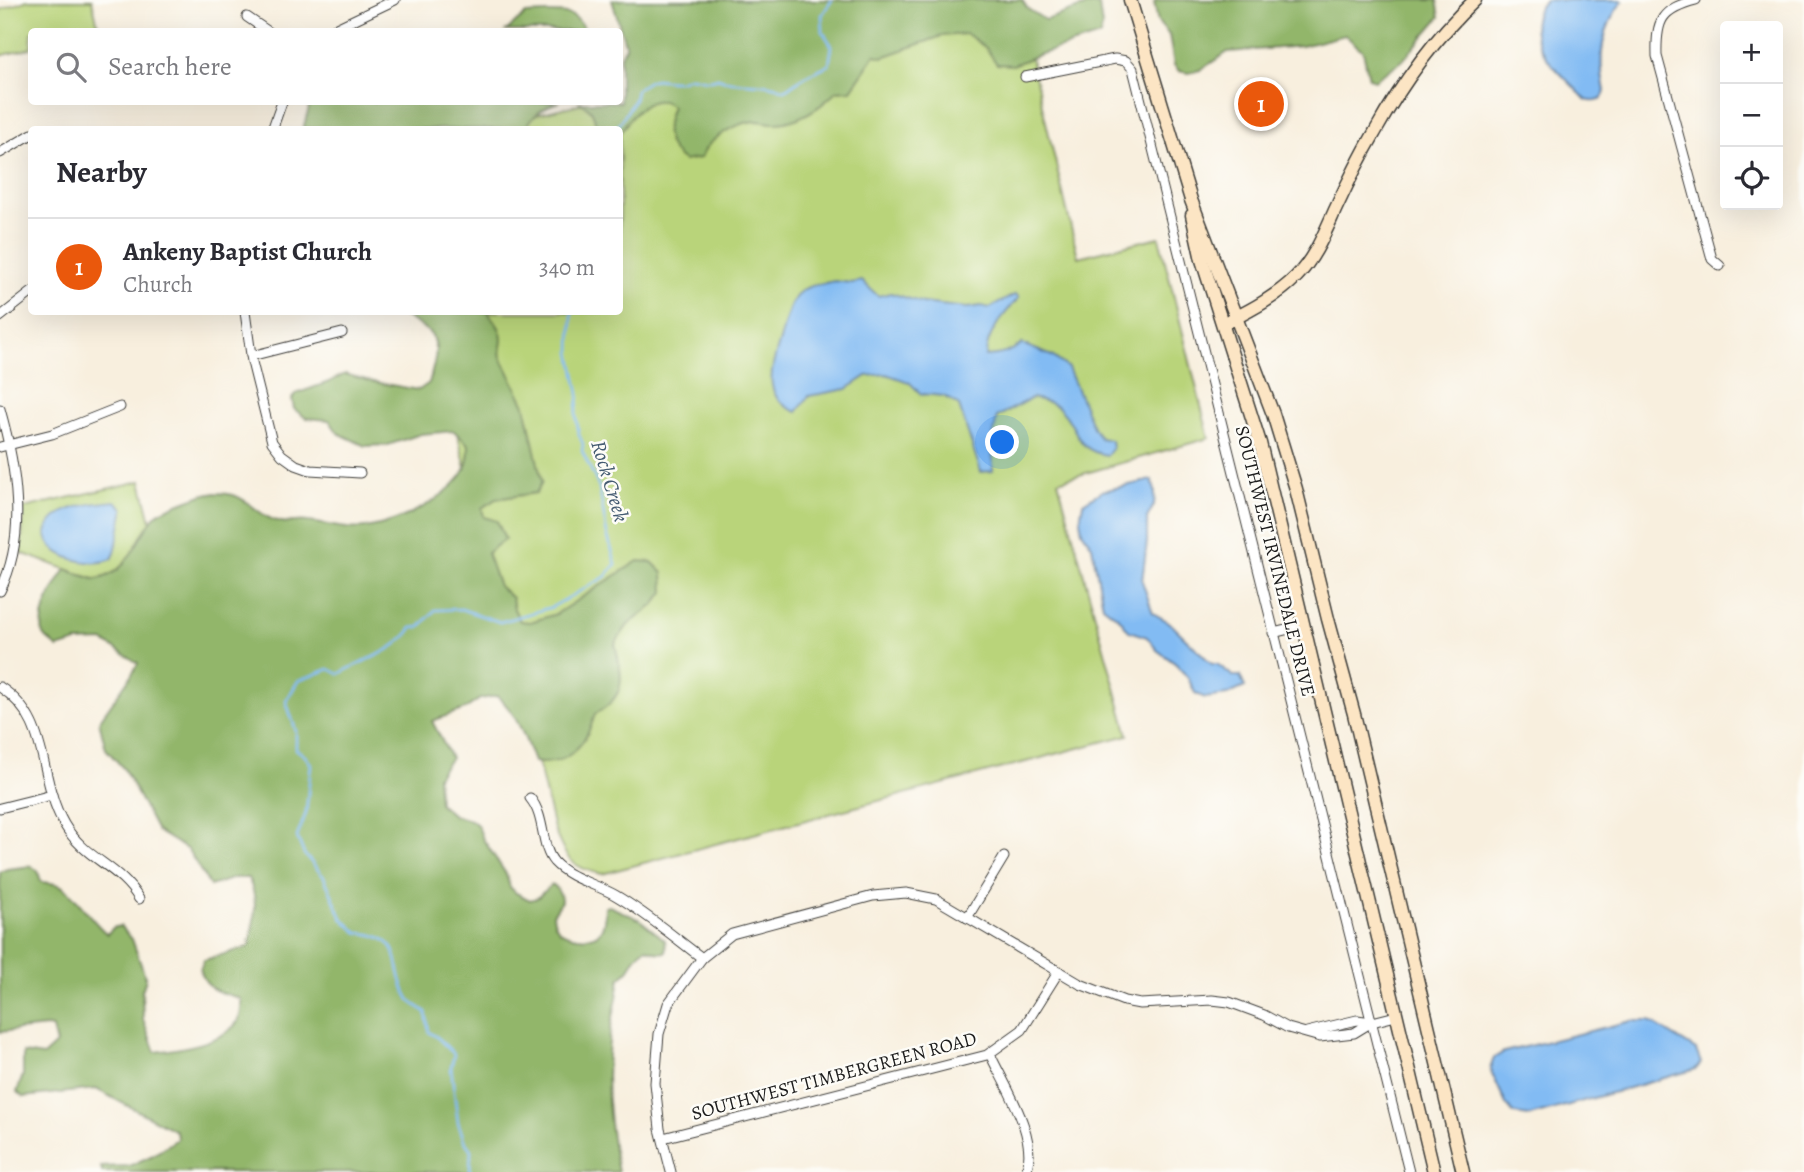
<!DOCTYPE html>
<meta charset="utf-8">
<style>
:root{--surface:#fff;--page:#f2f2f3;--text:#2b2b33;--muted:#7c7c81;--line:#e1e1e2;--accent:#ea580c}
body{margin:0;font-family:Alegreya,serif;background:var(--page);color:var(--text)}
.controls{position:absolute;right:21px;top:21px;display:grid;overflow:hidden;border-radius:7px;box-shadow:0 7px 28px #0002}
.controls button{width:63px;height:63px;display:grid;place-items:center;padding:0;border:0;border-bottom:2px solid var(--line);background:var(--surface);color:var(--text);font:35px sans-serif}
.you{position:absolute;left:1003px;top:443px;width:24px;height:24px;margin:-18px;border:5px solid #fff;border-radius:50%;background:#1a73e8;box-shadow:0 0 0 10px #1a73e833}
.badge{display:grid;place-items:center;width:46px;height:46px;border-radius:50%;background:var(--accent);color:#fff;font-size:23px;font-weight:700}
.pin{position:absolute;translate:-50% -50%;border:4px solid #fff;box-shadow:0 2px 7px #0006}
.list{margin:0;padding:0;list-style:none}
h2{display:flex;justify-content:space-between;align-items:center;height:91px;margin:0;padding:0 28px;font-size:30px}
h2 small{font-size:23px;font-weight:400;color:var(--muted)}
.list li{display:grid;grid-template-columns:46px 1fr auto;gap:21px;align-items:center;box-sizing:border-box;height:98px;padding:0 28px;border-top:2px solid var(--line)}
.list b{display:block;font-size:26px;white-space:nowrap}
.list p{margin:0;font-size:23px;white-space:nowrap;color:var(--muted)}
.list em{font-size:23px;font-style:normal;color:var(--muted)}
.icon{flex:none;width:38px;height:38px;fill:none;stroke:currentColor;stroke-width:2;stroke-linecap:round;stroke-linejoin:round}
.map{position:relative;flex:none;width:1804px;height:1172px;overflow:hidden}
.search{position:absolute;background:var(--surface);box-shadow:0 7px 28px #0002;left:28px;top:28px;width:595px;height:77px;display:flex;align-items:center;gap:18px;box-sizing:border-box;padding:0 24px;border-radius:7px;color:var(--muted);font-size:26px}
.panel{position:absolute;background:var(--surface);box-shadow:0 7px 28px #0002;left:28px;top:126px;width:595px;height:189px;border-radius:7px}
.map>svg:first-child{display:block}
.green{fill:#b9d47a;stroke:#6a784b;stroke-width:2}
.forest{fill:#92b66a;stroke:#576943;stroke-width:2}
.water{fill:#82bbf3;stroke:#4f6c88;stroke-width:2}
.lines{fill:none;stroke-linecap:round;stroke-linejoin:round}
.stream{stroke:#82bbf3;stroke-width:2.5}
.street-casing{stroke:#3d3c39;stroke-width:11}
.secondary-casing{stroke:#3d3c39;stroke-width:15}
.street{stroke:#fff;stroke-width:9}
.secondary{stroke:#fce5c4;stroke-width:12}
.labels{text-anchor:middle;dominant-baseline:central;stroke-width:5;stroke-linejoin:round;paint-order:stroke}
.street-label{font-size:19px;fill:#1c1c1c;stroke:#fdfcf7}
.water-label{font-size:21px;font-style:italic;fill:#455c72;stroke:#fdfcf7}
</style>
<div class="map">
<svg width="1804" height="1172" viewBox="0 0 1804 1172">
<rect width="100%" height="100%" fill="#fdfcf7"/>
<filter id="ink" filterUnits="userSpaceOnUse"><feTurbulence type="fractalNoise" baseFrequency=".0143" numOctaves="2"/><feDisplacementMap in="SourceGraphic" scale="14" xChannelSelector="R" yChannelSelector="G"/><feConvolveMatrix kernelMatrix="1 2 1 2 8 2 1 2 1" color-interpolation-filters="sRGB"/></filter>
<filter id="wash" filterUnits="userSpaceOnUse"><feTurbulence type="fractalNoise" baseFrequency=".00686" numOctaves="4" result="noise"/><feDisplacementMap in="SourceGraphic" scale="28" xChannelSelector="R" yChannelSelector="G"/><feGaussianBlur stdDeviation="1.57" result="paint"/><feColorMatrix in="noise" values="0 0 0 0 0 0 0 0 0 0 0 0 0 0 0 0 0 1.4 0 .05"/><feComposite in="paint" operator="in"/></filter>
<g filter="url(#wash)">
<rect width="100%" height="100%" fill="#f8efde"/>
<!-- green -->
<g class="green">
<polygon points="28,0 92,0 99,30 32,32 31,48 0,56 0,10"/>
<path d="M1017,0L1078,257L1159,237L1209,438L1058,481L1128,735L602,874C571,868 565,858 554,829L486,546L426,312H620V130L475,129L588,102H620Z"/>
<polygon points="141,481 159,554 104,583 21,553 24,508"/>
</g>
<!-- forest -->
<g class="forest">
<path d="M612,0H1022L1028,9L1045,20C1060,16 1086,3 1099,5L1102,27L1100,36L1038,55L1013,65L997,64L986,48L967,34L942,36L883,57L875,55L851,90L836,91C823,106 804,118 785,122C773,125 769,122 758,121C739,121 706,139 701,158L684,161C664,148 663,128 672,106C651,89 630,117 620,133V130L596,129C595,115 592,107 578,102H620V56L626,47Z"/>
<polygon points="1157,0 1437,0 1440,17 1403,60 1375,80 1369,78 1363,51 1345,35 1302,46 1228,52 1200,70 1188,73 1179,71 1174,65 1169,35 1158,22 1154,2"/>
<path d="M545,13C565,13 576,11 585,31H506L526,14Z"/>
<path d="M305,102H560C543,106 533,115 525,129H303L309,108Z"/>
<path d="M398,312H488C493,321 502,327 502,339C502,346 499,350 501,357L525,405L542,482L536,493L496,499L482,508L484,517L497,521L505,539L487,553L499,586L512,598L514,609L520,621L530,622L556,614L638,561L652,562L663,573L664,592L654,605L628,625L615,644C622,676 629,695 595,714C587,743 568,768 534,762C525,738 517,713 497,696L480,699L465,709L432,721L451,758L437,776L439,803L453,815L473,821L478,826L483,839L506,874L510,887L516,893L530,900L537,898L551,885H554C564,898 563,902 553,914C554,930 563,935 578,937C601,940 605,929 605,907L609,906L639,919L665,940L666,952L659,953L646,948C631,957 633,970 620,978C618,1000 611,1020 609,1042C604,1086 609,1129 618,1172H102L101,1167L129,1166L153,1155L177,1139L176,1131L96,1089L23,1097L17,1092L23,1075V1053L43,1056L56,1044L52,1028L47,1027L0,1032V872L7,869L31,866L38,871L41,882C47,883 54,883 59,885C72,890 92,922 107,934L113,928L120,926L132,939L146,979L142,991L143,1019L155,1052C178,1049 224,1043 238,1021C242,1014 241,1007 241,999C219,990 210,995 200,970L204,960L249,947C254,923 260,900 248,878H234L210,886L188,850L157,831L124,769L106,749L99,721L131,676L138,663L103,641L77,642L58,648L43,635C39,611 53,589 66,569C75,572 88,579 96,579C130,575 137,535 156,515C160,510 202,494 210,493C216,493 230,493 236,496C253,503 262,519 281,522C290,524 299,520 308,522C329,524 350,532 371,527C402,521 442,501 462,475C468,467 469,455 469,445L454,431L421,434L388,445L365,446L338,433L329,420L306,418L294,409L292,399L295,394L329,382L345,374L374,382L419,390L429,383C443,333 437,337 398,312Z"/>
</g>
<!-- water -->
<g class="water">
<path d="M1545,0H1623C1602,28 1597,57 1605,91C1603,101 1595,103 1586,100C1563,73 1512,39 1545,0Z"/>
<path d="M834,281L852,283L862,281L878,296L891,293L923,303L967,308L981,306L990,308L1016,294L1019,298C1004,314 986,334 986,356C999,356 1011,352 1022,344L1052,356L1068,368L1093,427L1100,438L1111,440L1112,449L1107,455C1073,451 1080,426 1058,407C1052,402 1040,400 1032,398L997,417L992,441L993,471L981,472L959,406L944,396L921,394L909,382L886,374L867,376L847,389L809,396L797,412C757,396 774,363 782,333C786,320 789,303 799,293C805,285 824,284 834,281Z"/>
<polygon points="1152,480 1155,491 1154,505 1147,518 1147,542 1142,581 1153,613 1169,622 1212,664 1217,664 1233,676 1240,676 1245,687 1227,695 1205,698 1195,693 1188,678 1176,664 1157,650 1147,637 1129,631 1120,619 1103,606 1092,546 1082,531 1080,520 1083,503 1102,491"/>
<path d="M116,501L123,508V513L115,553L112,559C84,572 21,546 57,516C71,505 98,503 116,501Z"/>
<polygon points="1631,1021 1649,1021 1696,1050 1701,1063 1696,1069 1530,1116 1514,1114 1506,1104 1490,1069 1494,1058 1504,1052"/>
</g>
<g class="lines">
<!-- stream -->
<g class="stream">
<path d="M616,130L634,100L636,90C658,72 655,82 679,81C682,81 686,78 689,77C701,77 705,83 718,78C739,87 761,79 785,90C798,80 814,71 829,65L832,46L823,32L822,15L832,0"/>
<path d="M470,1172L471,1150L464,1140L458,1122L451,1068L454,1054L437,1037L429,1032L426,1012C421,1008 413,1005 409,999C390,969 408,935 358,933L342,918L324,877L304,854L297,837L306,813L311,764L305,756L296,749V731L286,701L298,681L329,669L339,674C364,659 395,653 412,628L420,627L435,610L461,609L500,622L552,607L605,577L616,564L607,534L599,487L582,451L583,444L579,435L576,414L579,394L571,352L572,312"/>
</g>
</g>
</g>
<g filter="url(#ink)">
<g class="lines">
<defs>
<g id="street">
<path d="M1696,0C1661,9 1656,20 1657,56L1712,259L1720,266"/>
<polyline points="247,17 269,32"/>
<polyline points="328,32 395,0"/>
<polyline points="1025,77 1115,59 1126,61 1133,69 1409,1172"/>
<polyline points="40,130 41,129"/>
<polyline points="272,130 282,102"/>
<polyline points="0,153 32,134"/>
<polyline points="245,312 252,362 272,442 282,455 296,465 310,470 360,473"/>
<polyline points="0,317 32,292"/>
<polyline points="251,356 342,333"/>
<path d="M0,409C16,466 28,535 0,591"/>
<polyline points="0,447 52,434 120,407"/>
<polyline points="1273,633 1302,626"/>
<path d="M0,687C51,720 37,776 64,824C85,860 119,865 139,899"/>
<path d="M530,798C546,817 540,846 554,862C570,879 596,884 615,895C646,913 674,937 702,958"/>
<polyline points="0,808 52,795"/>
<polyline points="967,918 1004,857"/>
<polyline points="1307,1032 1357,1020 1372,1022"/>
<path d="M990,1054C1005,1087 1039,1136 1026,1172"/>
<polyline points="663,1138 987,1055 1022,1030 1059,971"/>
<polyline points="671,1172 660,1129 655,1083 659,1034 668,1004 702,958 732,934 873,896 906,893 936,899 1080,984 1124,1001 1140,1004 1212,1000 1229,1002 1264,1015 1288,1028 1320,1037 1354,1033 1372,1022 1396,1016"/>
</g>
<g id="secondary">
<polyline points="1130,0 1191,200 1273,414 1296,489 1328,619 1354,714 1463,1172"/>
<polyline points="1192,215 1202,260 1260,443 1434,1172"/>
<path d="M1229,321C1253,309 1277,296 1296,277C1315,258 1325,232 1336,208C1348,182 1361,156 1375,132C1402,83 1435,38 1475,0"/>
</g>
</defs>
<!-- street casing -->
<use href="#street" class="street-casing"/>
<!-- secondary casing -->
<use href="#secondary" class="secondary-casing"/>
<!-- street -->
<use href="#street" class="street"/>
<!-- secondary -->
<use href="#secondary" class="secondary"/>
</g>
</g>
<g class="labels">
<!-- street labels -->
<g class="street-label">
<text transform="translate(1275 561) rotate(76)">SOUTHWEST IRVINEDALE DRIVE</text>
<text transform="translate(834 1076) rotate(-15)">SOUTHWEST TIMBERGREEN ROAD</text>
</g>
<!-- water labels -->
<g class="water-label">
<text transform="translate(610 481) rotate(73)">Rock Creek</text>
</g>
</g>
</svg>
<div class="controls">
<button>+</button>
<button>−</button>
<button><svg class="icon" aria-label="locate" viewBox="0 0 24 24"><circle cx="12" cy="12" r="6"/><path d="M12 2v4M12 18v4M2 12h4M18 12h4"/></svg></button>
</div>
<div class="you"></div>
<div class="pin badge" style="left:1261px;top:104px">1</div>
<div class="search"><svg class="icon" aria-label="search" viewBox="0 0 24 24"><circle cx="10" cy="10" r="6"/><path d="M15 15l6 6"/></svg>Search here</div>
<section class="panel">
<h2>Nearby<small></small></h2>
<ul class="list">
<li><span class="badge">1</span><div><b>Ankeny Baptist Church</b><p>Church</p></div><em>340 m</em></li>
</ul>
</section>
</div>
